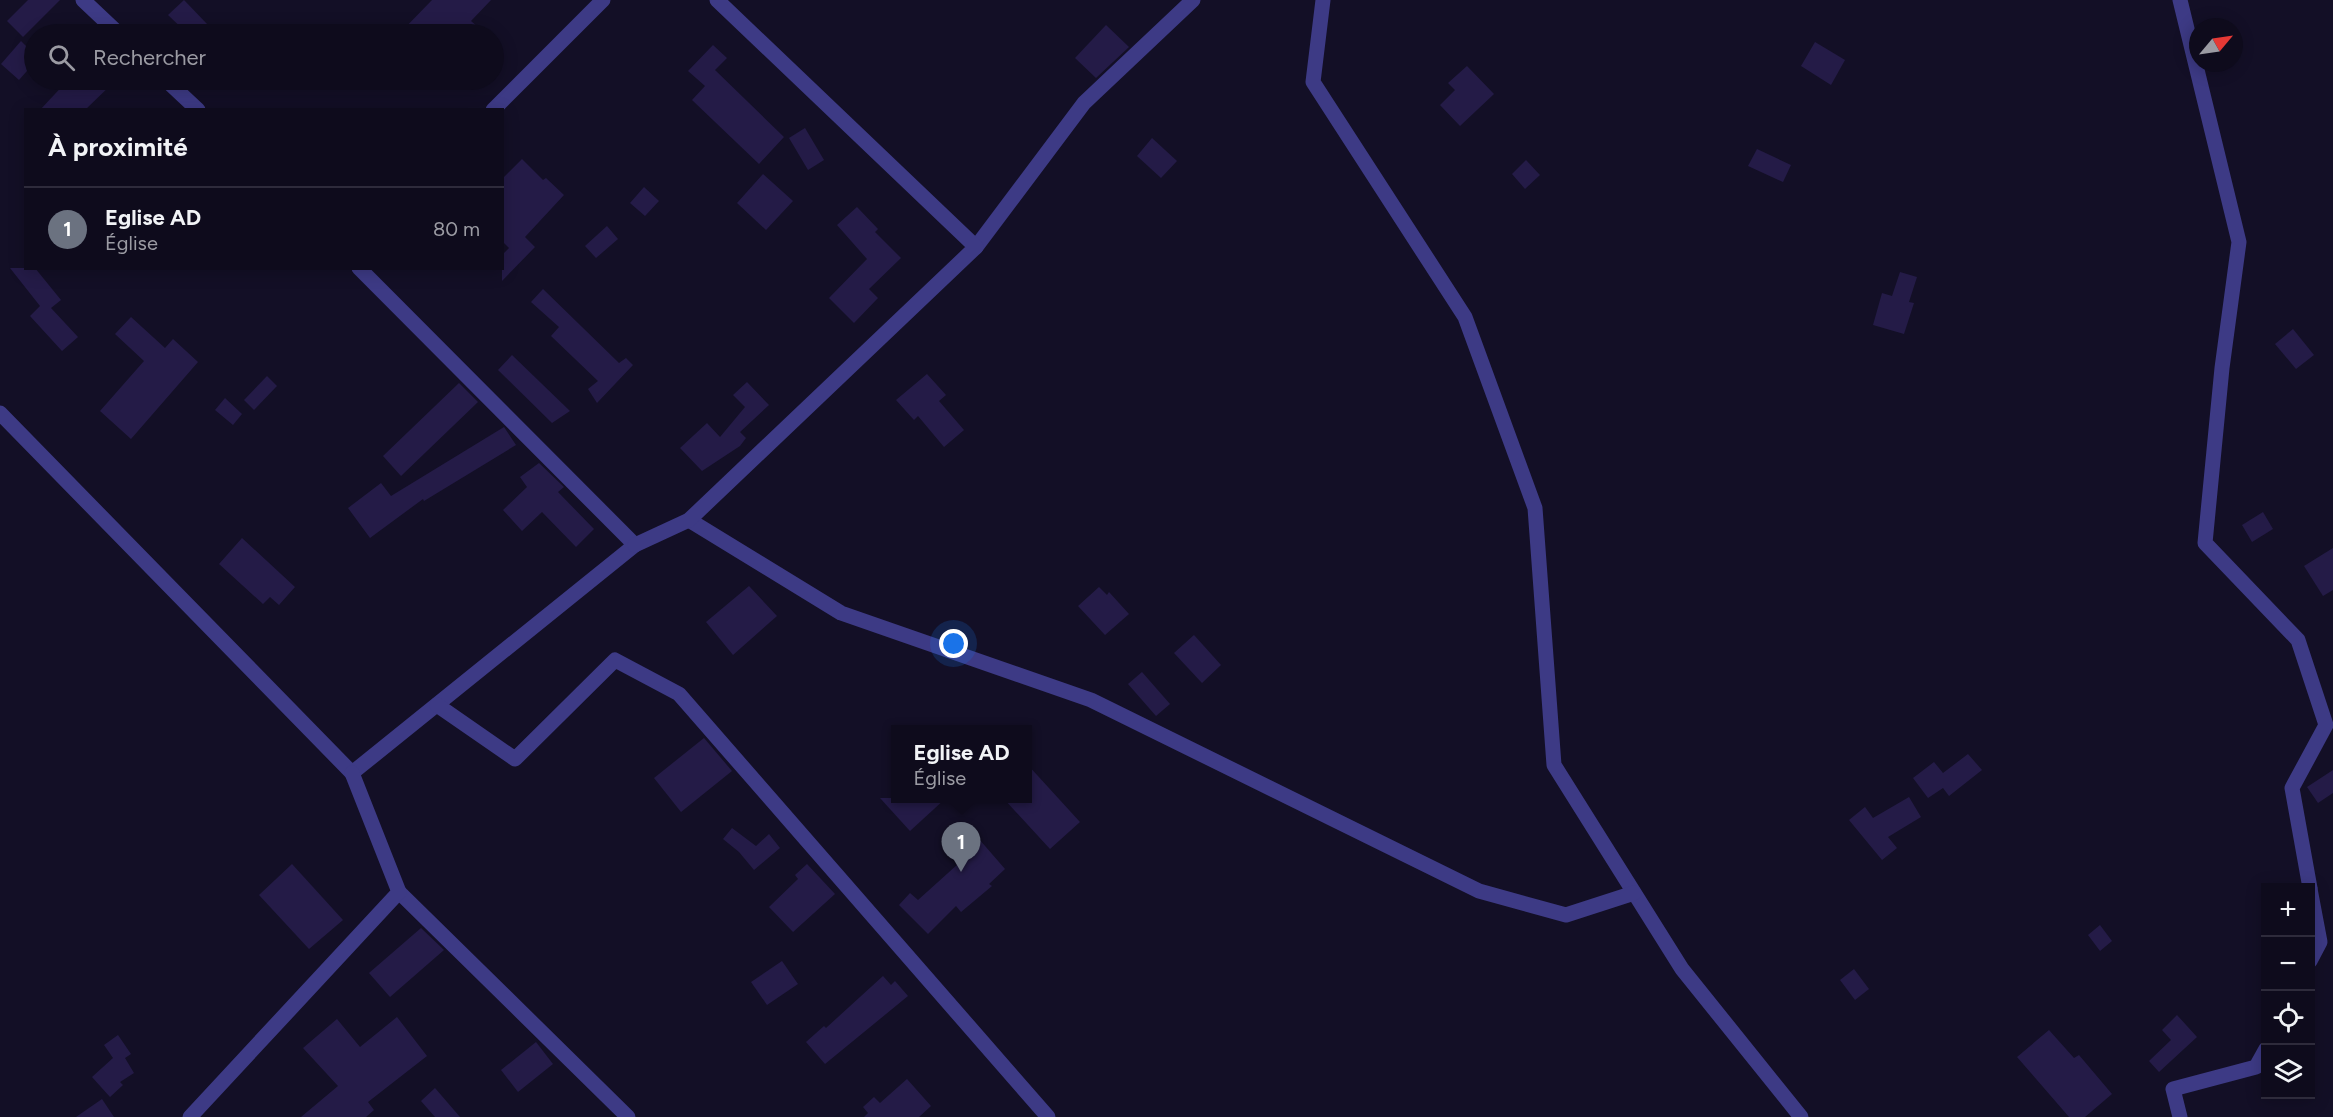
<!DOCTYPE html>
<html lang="fr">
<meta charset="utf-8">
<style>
:root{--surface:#0e0b1c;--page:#1c1929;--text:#f1f3f6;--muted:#9b9ba3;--line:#2e2b3b;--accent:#00e5ff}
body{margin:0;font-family:Figtree,sans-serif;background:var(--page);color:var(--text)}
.controls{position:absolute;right:18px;bottom:18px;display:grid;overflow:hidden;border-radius:0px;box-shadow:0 3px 15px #0003}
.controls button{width:54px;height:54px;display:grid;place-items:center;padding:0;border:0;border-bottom:2px solid var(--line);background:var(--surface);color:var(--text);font:30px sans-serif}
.compass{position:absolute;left:2189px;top:18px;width:54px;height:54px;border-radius:50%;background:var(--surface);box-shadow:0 3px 15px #0003;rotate:61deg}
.you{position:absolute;left:954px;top:644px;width:21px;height:21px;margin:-15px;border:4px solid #fff;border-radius:50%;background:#1a73e8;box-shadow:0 0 0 9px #1a73e833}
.badge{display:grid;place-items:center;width:39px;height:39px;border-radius:50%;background:var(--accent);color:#fff;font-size:20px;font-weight:700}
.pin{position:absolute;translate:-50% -50px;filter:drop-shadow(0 2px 3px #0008)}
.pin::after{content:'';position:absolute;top:32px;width:21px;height:18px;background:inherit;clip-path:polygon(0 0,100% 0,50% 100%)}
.popup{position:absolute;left:891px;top:725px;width:141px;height:78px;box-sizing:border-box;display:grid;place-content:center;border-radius:0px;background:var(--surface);filter:drop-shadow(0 2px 4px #0005);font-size:20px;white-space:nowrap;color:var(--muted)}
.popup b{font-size:22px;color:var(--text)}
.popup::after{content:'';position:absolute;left:50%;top:100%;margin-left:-12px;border:12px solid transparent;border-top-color:var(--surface)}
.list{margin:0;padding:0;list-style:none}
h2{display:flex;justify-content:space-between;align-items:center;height:78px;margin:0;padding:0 24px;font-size:26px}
h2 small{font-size:20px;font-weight:400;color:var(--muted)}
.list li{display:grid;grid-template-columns:39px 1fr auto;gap:18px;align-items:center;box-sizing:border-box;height:84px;padding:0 24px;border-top:2px solid var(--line)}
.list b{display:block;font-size:22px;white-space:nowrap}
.list p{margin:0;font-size:20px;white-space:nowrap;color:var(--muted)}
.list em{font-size:20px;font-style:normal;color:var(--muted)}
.icon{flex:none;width:33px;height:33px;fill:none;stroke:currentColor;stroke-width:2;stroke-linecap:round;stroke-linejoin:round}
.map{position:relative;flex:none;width:2333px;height:1117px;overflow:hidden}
.search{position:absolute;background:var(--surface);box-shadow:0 3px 15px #0003;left:24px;top:24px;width:480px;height:66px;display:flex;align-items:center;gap:15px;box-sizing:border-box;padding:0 21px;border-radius:33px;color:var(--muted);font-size:22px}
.panel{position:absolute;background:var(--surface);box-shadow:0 3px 15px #0003;left:24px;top:108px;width:480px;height:162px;border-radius:0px}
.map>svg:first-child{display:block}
.building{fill:#241b47}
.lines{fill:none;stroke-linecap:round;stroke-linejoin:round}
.minor{stroke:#3d3a85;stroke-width:15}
</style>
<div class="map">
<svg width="2333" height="1117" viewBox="0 0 2333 1117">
<rect width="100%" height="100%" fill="#130f26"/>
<!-- building -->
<g class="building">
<polygon points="28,0 60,0 23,37 7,21"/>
<polygon points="184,0 208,25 199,34 188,34 168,15"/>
<polygon points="432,0 491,0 471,21 486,34 399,34"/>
<polygon points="1106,25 1129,47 1096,78 1075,58"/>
<polygon points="21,41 34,54 34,63 19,80 1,64"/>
<polygon points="1815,42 1845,60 1831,85 1801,66"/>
<polygon points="713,45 727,58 715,70 784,137 759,164 692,100 705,86 688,71"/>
<polygon points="1467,66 1494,94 1460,126 1440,105 1455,90 1448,83"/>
<polygon points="68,80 116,80 85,110 40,110"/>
<polygon points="805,128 824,160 808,170 789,138"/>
<polygon points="1152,138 1177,161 1161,178 1137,156"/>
<polygon points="1757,149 1791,165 1783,182 1748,166"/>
<polygon points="522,159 543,180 546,178 564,195 525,237 535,247 502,281 502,255 509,248 502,241 502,179"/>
<polygon points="1526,160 1540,175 1525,189 1512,174"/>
<polygon points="763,174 793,201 766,230 737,203"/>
<polygon points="644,187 659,201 645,216 630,203"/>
<polygon points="857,207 878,229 875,232 901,258 869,289 878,298 854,323 829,298 867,259 837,225"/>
<polygon points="607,226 618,239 596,258 585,246"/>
<polygon points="10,268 35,268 61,300 51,308 78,337 62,351 30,316 40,306"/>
<polygon points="1900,272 1917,277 1909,302 1914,303 1904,334 1873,325 1882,293 1892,296"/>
<polygon points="543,289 619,363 626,358 633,365 597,403 588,389 598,381 551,336 559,327 531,302"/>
<polygon points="131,317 165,348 173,339 198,362 131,439 100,411 144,361 115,334"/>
<polygon points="2293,329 2314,355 2296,369 2275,344"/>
<polygon points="512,355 570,411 552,423 498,370"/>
<polygon points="927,374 946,395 939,401 964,430 944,447 918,416 914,420 896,400"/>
<polygon points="267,376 277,386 254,410 244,400"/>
<polygon points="747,382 769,405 740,432 746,438 740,446 702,471 680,448 707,423 720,437 745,407 733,395"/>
<polygon points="459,383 478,402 401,476 383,456"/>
<polygon points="225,398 242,414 233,425 215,410"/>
<polygon points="504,427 516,445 424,501 423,499 370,538 348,508 381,483 391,496"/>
<polygon points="539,463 564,487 558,492 594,529 576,547 542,512 522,531 503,510 527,487 520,477"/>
<polygon points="2263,512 2273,529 2252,542 2242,525"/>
<polygon points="242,538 295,587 279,605 270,597 263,604 219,564"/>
<polygon points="2333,548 2333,590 2323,596 2304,566"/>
<polygon points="749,586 777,616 733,655 706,622"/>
<polygon points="1099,587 1107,595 1109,592 1129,614 1105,635 1078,606"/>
<polygon points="1194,635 1221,665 1202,683 1174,653"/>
<polygon points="1142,672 1170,704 1156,716 1128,684"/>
<polygon points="704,738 732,771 681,812 654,778"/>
<polygon points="1968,754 1982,770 1949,796 1943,788 1928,798 1913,778 1934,762 1943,773"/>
<polygon points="1027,764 1080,822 1050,849 1003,798 1027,798"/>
<polygon points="2333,770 2333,793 2318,803 2307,787"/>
<polygon points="1909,797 1921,817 1888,837 1897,848 1882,860 1849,820 1865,807 1873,818"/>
<polygon points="880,798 946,798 910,831"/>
<polygon points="732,828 756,846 769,834 780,848 754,870 739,852 723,839"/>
<polygon points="979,839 1005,869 989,884 992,886 961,912 956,906 928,934 899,905 910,893 918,900 968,855 964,851"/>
<polygon points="292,864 343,920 309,949 259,895"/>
<polygon points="807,864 835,894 793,932 769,907 798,879 795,875"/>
<polygon points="2100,925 2112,941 2100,951 2088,935"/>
<polygon points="421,928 444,950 390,997 369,973"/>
<polygon points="782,961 798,984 767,1005 751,982"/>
<polygon points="1854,969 1869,989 1855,1000 1840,980"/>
<polygon points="883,976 891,985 895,981 908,996 825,1064 806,1042 824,1026 826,1028"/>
<polygon points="2177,1015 2197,1037 2159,1072 2149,1061 2171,1040 2162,1030"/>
<polygon points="397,1017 427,1056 368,1102 374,1110 366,1117 301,1117 338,1086 303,1048 337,1019 360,1047"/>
<polygon points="2049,1030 2074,1058 2079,1055 2112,1094 2085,1117 2069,1117 2017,1057"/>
<polygon points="118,1035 131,1054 125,1058 134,1073 120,1082 123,1085 110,1097 92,1077 113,1058 104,1045"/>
<polygon points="536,1042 553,1064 518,1092 501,1070"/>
<polygon points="907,1079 931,1106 919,1117 864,1117 868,1113 863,1107 874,1097 880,1103"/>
<polygon points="435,1088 460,1117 435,1117 421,1101"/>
<polygon points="102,1099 114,1117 76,1117"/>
</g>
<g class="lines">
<!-- minor -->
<g class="minor">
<polyline points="83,0 119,34"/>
<polyline points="1323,0 1313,82 1465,317 1535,508 1554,765 1682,969 1801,1117"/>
<polyline points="2180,0 2239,242 2222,368 2205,543 2298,640 2326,725 2292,788 2310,888"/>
<polyline points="166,80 198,110"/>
<polyline points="493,110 603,0"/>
<polyline points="976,247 1084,103 1193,0"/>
<polyline points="0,413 352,773 635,545 359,268"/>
<polyline points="689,520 841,613 1091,700 1479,891 1566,915 1634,893"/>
<polyline points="635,545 689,520 976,247 717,0"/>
<polyline points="437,705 515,759 615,660 679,694 1048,1117"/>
<polyline points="2310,889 2320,942 2310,961"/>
<polyline points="399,892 628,1117"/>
<polyline points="190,1117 399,892 352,773"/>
<polyline points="2180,1117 2173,1089 2256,1067 2266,1049"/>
</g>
</g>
</svg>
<div class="controls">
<button>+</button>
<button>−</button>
<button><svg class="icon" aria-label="locate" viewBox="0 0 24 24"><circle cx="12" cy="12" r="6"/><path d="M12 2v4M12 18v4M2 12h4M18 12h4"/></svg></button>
<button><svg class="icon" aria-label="layers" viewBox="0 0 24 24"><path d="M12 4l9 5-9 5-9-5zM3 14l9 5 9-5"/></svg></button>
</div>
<svg class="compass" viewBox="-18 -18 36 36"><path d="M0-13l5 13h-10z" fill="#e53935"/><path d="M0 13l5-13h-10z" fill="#9b9ba3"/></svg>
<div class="you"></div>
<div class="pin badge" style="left:961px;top:872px;background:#6b7280">1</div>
<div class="popup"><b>Eglise AD</b>Église</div>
<div class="search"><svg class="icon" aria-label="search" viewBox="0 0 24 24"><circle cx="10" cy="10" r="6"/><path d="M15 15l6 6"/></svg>Rechercher</div>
<section class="panel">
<h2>À proximité<small></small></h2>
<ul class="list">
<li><span class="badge" style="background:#6b7280">1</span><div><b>Eglise AD</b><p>Église</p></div><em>80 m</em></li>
</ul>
</section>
</div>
